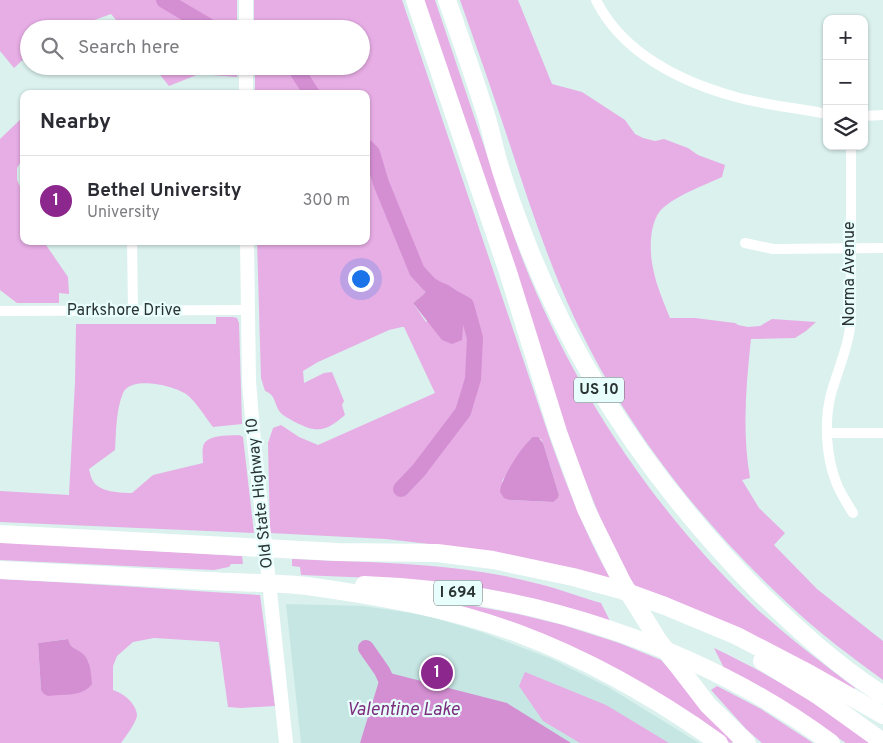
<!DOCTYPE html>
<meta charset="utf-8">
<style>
:root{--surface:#fff;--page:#f2f2f3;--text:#2b2b33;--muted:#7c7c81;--line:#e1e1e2;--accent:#8c278d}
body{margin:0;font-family:Overpass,sans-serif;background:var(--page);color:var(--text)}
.controls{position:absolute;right:15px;top:15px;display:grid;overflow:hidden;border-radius:10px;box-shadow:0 1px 4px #0004}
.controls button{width:45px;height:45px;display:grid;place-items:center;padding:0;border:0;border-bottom:1px solid var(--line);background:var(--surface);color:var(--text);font:25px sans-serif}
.you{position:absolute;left:360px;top:278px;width:18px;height:18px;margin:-12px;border:4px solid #fff;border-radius:50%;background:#1a73e8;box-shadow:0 0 0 8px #1a73e833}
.badge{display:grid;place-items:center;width:32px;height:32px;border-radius:50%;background:var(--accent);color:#fff;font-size:16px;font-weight:700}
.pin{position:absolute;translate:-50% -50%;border:2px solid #fff;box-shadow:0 1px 5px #0006}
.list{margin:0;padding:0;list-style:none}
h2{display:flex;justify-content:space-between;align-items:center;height:65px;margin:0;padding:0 20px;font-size:21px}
h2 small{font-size:16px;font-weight:400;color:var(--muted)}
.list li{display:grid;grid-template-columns:32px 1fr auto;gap:15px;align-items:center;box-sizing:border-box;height:90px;padding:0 20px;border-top:1px solid var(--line)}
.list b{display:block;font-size:19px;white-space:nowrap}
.list p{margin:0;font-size:16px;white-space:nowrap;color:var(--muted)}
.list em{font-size:16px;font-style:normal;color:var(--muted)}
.icon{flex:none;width:28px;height:28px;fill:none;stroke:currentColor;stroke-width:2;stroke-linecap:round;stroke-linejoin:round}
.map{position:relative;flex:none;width:883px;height:743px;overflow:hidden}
.search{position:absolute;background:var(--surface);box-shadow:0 1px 4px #0004;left:20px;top:20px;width:350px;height:55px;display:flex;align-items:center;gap:12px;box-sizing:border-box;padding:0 18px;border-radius:28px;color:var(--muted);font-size:19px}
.panel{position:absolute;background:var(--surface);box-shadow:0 1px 4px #0004;left:20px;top:90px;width:350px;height:155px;border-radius:10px}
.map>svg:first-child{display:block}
.built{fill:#c6e6e3}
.green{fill:#e7ade5;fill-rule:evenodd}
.water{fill:#d48fd2}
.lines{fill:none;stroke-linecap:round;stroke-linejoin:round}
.river{stroke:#d48fd2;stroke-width:16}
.street{stroke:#fff;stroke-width:10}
.secondary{stroke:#fff;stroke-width:14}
.highway{stroke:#fff;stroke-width:18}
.labels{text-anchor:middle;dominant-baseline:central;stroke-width:4.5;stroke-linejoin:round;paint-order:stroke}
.shield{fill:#e7fefc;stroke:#63706f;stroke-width:1}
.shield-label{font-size:15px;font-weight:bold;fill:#2b3332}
.street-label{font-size:16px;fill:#2b3332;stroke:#e7fefc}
.water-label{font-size:18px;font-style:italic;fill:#7d2c7d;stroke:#e7fefc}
</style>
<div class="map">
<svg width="883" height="743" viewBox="0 0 883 743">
<rect width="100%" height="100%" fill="#daf1ee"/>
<!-- built -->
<polygon class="built" points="286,604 363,606 425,615 481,632 552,659 608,687 699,743 301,743"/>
<!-- green -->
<g class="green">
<polygon points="0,0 237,0 237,29 124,29 111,14 70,29 67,29 61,23 56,29 29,29 29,54 14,68 0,51"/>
<path d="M254,0H402L551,442C568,489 586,536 611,580L472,549L386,539L270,533L268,443L273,428L281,425L299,437L318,445L435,393L404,327H402L389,330L318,362L303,371L304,383L324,373L332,372L344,401L342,405L345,415C324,433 316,433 293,421C289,418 283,416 280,412C274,404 276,395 265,391L261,378L257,241H366V94H255V66H361V29H291L290,26L289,29H254ZM427,289L456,290L459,295L426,322L413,303L424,294ZM530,439H541L543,443L559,495L558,498L552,502L510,500L502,481Z"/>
<path d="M421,0H435C453,54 471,107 489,161C502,200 514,240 530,278C582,403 660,517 758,610C789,638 822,663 855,688L853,693L635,588L601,520L581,470L549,383Z"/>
<path d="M460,0H518L552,84L582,92L625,120L635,134L643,138L655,141L664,139L688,148L698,155L725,165L722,177C703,186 681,193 664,207C649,219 649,250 653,268C656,285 664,303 670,318H695L735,323L738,325L748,327L760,326L772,319L816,322L806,331L795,338L751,339C746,386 742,431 750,478L742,480L759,508L785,533L774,545L817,589L883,641V680C853,658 823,636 796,611C705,528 626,429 574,317C547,259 527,197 507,136C492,91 476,45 460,0Z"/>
<polygon points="153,66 237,66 237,77 199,74 169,86"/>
<polygon points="24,116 24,157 17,168 17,180 24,195 24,241 46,241 46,245 68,277 69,294 59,293 59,303 17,303 0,290 0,139"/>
<path d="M216,317H233L237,318L239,323L242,424L213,427C206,418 195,400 186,394C174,386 131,375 123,393C116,410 116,432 115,450L89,469C90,473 91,478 93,481C99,492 121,493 132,493L153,475L203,463C203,458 202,452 203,447C205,434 229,436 239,435L243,437L254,533L0,522V491L69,495L75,382L76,324H216Z"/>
<polygon points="0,542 242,556 243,564 231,564 229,567 214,570 0,560"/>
<path d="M292,559C375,563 458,562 539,584C560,589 580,597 601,603L610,621L399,579L301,575L300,567L292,566Z"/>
<path d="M0,579C87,583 174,590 260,595L275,706L241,708L228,707L219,642L154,638L133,642L117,656L113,666V690C123,693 136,703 137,715C137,721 125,738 121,743H0ZM67,639C71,649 83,653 89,663L41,690L38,643Z"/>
<polygon points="452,602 518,614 563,625 619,643 661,660 733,742 730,743 657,693 451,606"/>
<path d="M714,648C773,676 819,705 872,743H846L789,706L724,668Z"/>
<polygon points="525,672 606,705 669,743 580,743 543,721 519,686"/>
<polygon points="717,686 761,709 813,743 762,743 747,730 711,690"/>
</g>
<!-- water -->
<g class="water">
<path d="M432,282C451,282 453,289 465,300L462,340L452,344L442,340L413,303L424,294Z"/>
<path d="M533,437H538L543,443L559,495L558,498L553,502L510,500L504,498L500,492C500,480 523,444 533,437Z"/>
<path d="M68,639C70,649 79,649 85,656C91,664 91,675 92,684C83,697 62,694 48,696L44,694L41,690L38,643Z"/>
<polygon points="382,671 507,703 571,743 360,743"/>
</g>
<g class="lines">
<!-- river -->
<g class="river">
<polyline points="164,0 213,29"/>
<polyline points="294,66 312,94"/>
<polyline points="366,147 372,153 381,183 417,271 430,285 466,305 475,338 473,379 463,412 419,470 401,489"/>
<polyline points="366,648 382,671 391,690"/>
</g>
<!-- street -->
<g class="street">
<path d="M596,0C622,53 681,82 736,97C765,105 797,108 827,114"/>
<polyline points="864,116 883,115"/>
<path d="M851,146V319C849,346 838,369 831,394C824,421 826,456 836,482C840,493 847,503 853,513"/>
<polyline points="132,241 133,311"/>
<polyline points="745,243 773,249 883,248"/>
<polyline points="0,311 248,310"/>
<polyline points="827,433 883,433"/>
</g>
<!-- secondary -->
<g class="secondary">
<polyline points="246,0 246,29"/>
<polyline points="246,66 246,94"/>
<polyline points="247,241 249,381 253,431 286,743"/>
</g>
<!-- highway -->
<g class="highway">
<polyline points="415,0 508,272 558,432 586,509 622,582 658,640 708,705 747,743"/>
<path d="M447,0C460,37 473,74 485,112C490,127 493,142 497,157C505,185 515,213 526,241C577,373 658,489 757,590C796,628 837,666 883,695"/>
<polyline points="0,534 338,552 437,553 493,560 573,577 621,590 665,606 737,636 810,674 883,715"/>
<path d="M0,570C69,573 139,577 208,581C241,583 274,582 307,586C378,596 449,608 517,633C590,660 656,698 719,743"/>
<path d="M364,585C527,590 700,646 831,743"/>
<polyline points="762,661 816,694 883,742"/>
</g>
</g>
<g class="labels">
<!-- shield labels -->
<g class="shield">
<rect x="574" y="377.5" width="50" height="25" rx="4"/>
<rect x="434" y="580.5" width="48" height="25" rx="4"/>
</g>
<g class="shield-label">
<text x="599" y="390">US 10</text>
<text x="458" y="593">I 694</text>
</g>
<!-- street labels -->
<g class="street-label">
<text transform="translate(850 274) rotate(-90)">Norma Avenue</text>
<text x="124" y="311">Parkshore Drive</text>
<text transform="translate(260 493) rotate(-96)">Old State Highway 10</text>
</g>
<!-- water labels -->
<g class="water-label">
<text x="403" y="710">Valentine Lake</text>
</g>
</g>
</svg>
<div class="controls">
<button>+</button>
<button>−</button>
<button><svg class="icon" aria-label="layers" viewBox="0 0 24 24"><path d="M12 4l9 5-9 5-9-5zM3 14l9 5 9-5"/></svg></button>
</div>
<div class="you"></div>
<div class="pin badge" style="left:437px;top:673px">1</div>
<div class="search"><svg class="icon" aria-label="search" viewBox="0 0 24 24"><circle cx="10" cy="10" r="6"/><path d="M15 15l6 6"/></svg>Search here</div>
<section class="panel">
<h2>Nearby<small></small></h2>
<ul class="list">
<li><span class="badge">1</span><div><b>Bethel University</b><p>University</p></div><em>300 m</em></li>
</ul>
</section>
</div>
